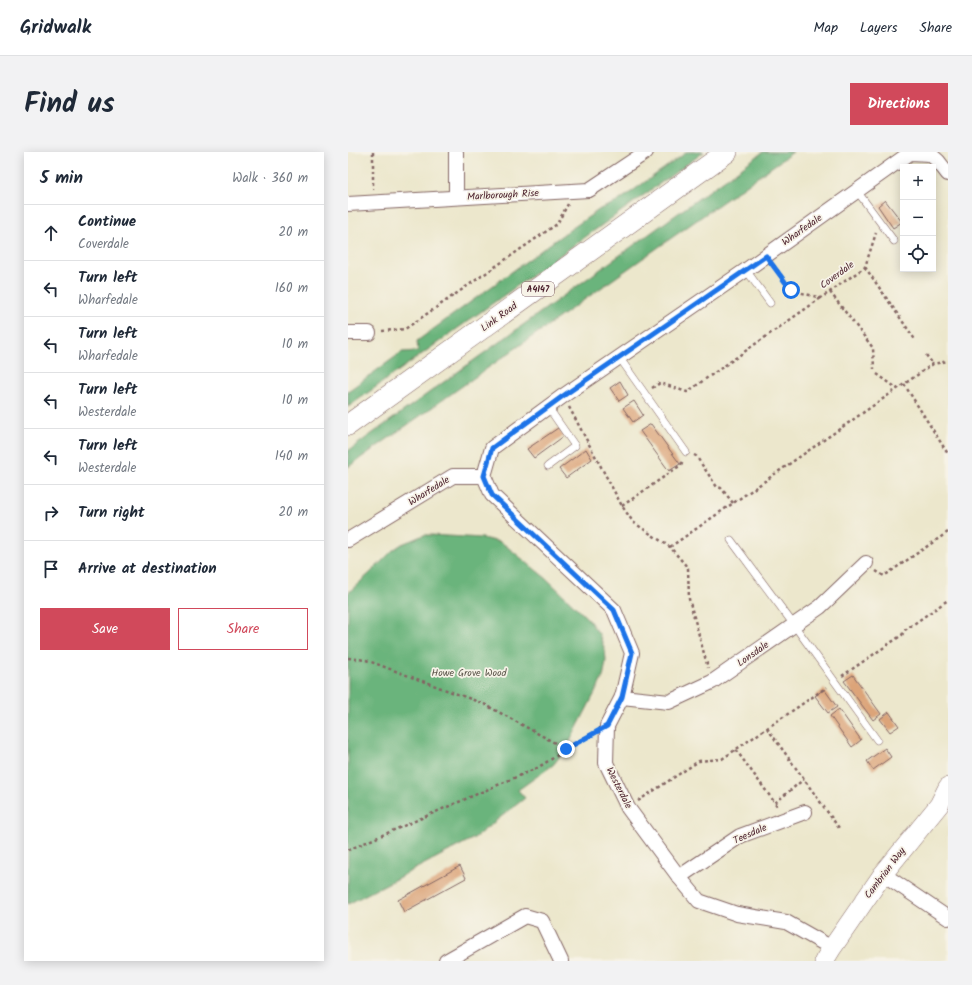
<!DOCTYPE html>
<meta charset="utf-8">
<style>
:root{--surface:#fff;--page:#f2f2f3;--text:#1f2937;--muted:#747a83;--line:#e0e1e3;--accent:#d1495b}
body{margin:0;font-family:Kalam,sans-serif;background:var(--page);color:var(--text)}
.controls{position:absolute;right:12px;top:12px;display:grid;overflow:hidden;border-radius:0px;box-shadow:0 2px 10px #0003}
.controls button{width:36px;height:36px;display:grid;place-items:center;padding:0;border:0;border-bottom:1px solid var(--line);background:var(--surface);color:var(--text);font:20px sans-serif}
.stop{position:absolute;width:12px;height:12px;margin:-9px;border:3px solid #1a73e8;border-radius:50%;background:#fff}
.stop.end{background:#1a73e8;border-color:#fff;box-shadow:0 1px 4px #0008}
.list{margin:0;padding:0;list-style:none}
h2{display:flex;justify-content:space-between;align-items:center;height:52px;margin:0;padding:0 16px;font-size:17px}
h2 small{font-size:13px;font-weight:400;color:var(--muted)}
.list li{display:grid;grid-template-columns:26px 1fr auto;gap:12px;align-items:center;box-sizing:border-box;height:56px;padding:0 16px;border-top:1px solid var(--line)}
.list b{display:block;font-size:15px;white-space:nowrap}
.list p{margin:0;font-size:13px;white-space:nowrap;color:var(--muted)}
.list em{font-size:13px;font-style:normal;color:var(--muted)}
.actions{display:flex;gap:8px;padding:12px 16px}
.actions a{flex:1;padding:9px 0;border:1px solid var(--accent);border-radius:0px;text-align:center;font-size:14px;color:var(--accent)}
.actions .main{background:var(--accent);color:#fff}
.icon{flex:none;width:22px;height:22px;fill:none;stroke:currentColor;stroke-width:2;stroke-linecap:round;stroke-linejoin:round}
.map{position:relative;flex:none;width:600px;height:809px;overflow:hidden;border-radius:0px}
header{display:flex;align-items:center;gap:24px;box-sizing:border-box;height:56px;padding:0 20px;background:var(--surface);border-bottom:1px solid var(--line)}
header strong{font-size:19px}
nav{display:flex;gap:22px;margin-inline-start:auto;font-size:14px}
.intro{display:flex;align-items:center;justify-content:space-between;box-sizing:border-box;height:96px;padding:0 24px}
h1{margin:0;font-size:28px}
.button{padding:10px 18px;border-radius:0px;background:var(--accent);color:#fff;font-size:14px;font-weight:700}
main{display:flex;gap:24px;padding:0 24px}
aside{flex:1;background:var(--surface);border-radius:0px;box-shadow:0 2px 10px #0003}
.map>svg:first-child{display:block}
.forest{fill:#6ab47b;stroke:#5a6a53}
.building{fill:#dca479}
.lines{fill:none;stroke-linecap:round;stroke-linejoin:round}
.lane-casing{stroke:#836563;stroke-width:8}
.street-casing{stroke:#836563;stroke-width:16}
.secondary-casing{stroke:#836563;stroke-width:20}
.primary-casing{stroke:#836563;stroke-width:22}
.path{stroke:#836563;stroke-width:2.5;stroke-dasharray:3 3;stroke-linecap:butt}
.lane{stroke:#fff;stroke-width:7}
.street{stroke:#fff;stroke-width:14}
.secondary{stroke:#fff;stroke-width:19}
.primary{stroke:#fff;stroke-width:21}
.route{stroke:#1a73e8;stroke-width:5}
.labels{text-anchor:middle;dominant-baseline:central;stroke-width:3.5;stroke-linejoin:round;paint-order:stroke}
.shield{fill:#f7f3e8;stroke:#7e5f64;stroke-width:1}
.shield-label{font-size:9px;font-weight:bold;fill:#4a1f2b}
.street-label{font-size:10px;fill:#4a1f2b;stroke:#f7f3e8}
.park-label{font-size:10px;fill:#5b554a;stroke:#f7f3e8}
</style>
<header>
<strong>Gridwalk</strong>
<nav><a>Map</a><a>Layers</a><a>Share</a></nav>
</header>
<div class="intro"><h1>Find us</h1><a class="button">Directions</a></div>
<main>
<aside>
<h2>5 min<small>Walk · 360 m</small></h2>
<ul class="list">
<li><svg class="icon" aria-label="ahead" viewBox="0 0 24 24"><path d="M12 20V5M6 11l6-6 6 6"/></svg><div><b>Continue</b><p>Coverdale</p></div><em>20 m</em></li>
<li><svg class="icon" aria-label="left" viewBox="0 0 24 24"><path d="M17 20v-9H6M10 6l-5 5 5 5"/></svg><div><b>Turn left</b><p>Wharfedale</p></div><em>160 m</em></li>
<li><svg class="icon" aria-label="left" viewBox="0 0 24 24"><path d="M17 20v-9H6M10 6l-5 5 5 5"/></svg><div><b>Turn left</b><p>Wharfedale</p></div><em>10 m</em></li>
<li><svg class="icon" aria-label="left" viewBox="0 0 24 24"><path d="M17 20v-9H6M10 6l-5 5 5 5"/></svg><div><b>Turn left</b><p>Westerdale</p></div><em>10 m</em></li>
<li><svg class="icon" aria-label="left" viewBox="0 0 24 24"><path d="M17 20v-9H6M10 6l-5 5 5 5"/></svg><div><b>Turn left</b><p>Westerdale</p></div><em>140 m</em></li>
<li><svg class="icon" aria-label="right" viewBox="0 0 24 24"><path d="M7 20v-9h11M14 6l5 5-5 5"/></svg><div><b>Turn right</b></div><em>20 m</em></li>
<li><svg class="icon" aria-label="arrive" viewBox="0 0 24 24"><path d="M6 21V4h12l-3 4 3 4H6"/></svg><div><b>Arrive at destination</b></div></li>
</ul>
<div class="actions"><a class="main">Save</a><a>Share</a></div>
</aside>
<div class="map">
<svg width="600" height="809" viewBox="0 0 600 809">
<rect width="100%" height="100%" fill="#f7f3e8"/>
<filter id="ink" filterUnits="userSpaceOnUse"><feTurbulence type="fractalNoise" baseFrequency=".025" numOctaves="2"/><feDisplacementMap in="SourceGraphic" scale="8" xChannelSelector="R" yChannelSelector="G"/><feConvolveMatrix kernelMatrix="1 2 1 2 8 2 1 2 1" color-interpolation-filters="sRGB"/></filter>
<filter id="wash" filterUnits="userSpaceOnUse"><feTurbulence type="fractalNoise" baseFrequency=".012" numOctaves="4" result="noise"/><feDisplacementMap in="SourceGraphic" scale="16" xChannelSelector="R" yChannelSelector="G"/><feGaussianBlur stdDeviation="0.9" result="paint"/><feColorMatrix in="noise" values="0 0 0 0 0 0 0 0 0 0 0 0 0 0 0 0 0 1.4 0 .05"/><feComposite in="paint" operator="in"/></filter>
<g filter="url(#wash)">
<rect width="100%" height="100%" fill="#ece7cc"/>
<!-- forest -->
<g class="forest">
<polygon points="339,0 356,0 0,255 0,239 54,200 70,199 69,189 210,86 252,57 269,50"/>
<polygon points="415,0 445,0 0,315 0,299"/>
<polygon points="76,383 83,383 134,386 152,390 157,393 199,427 240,467 251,482 257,498 258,508 257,515 255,525 251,533 218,597 205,613 170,638 177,646 126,686 0,752 0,441 21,422 45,398 54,392"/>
</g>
<g id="blocks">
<!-- building -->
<g class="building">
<polygon points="537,48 554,70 545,76 530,54"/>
<polygon points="272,229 280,243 271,249 262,236"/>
<polygon points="286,249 295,263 285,270 275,256"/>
<polygon points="303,272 332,312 321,319 292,279"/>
<polygon points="210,276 216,284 186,306 179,297"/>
<polygon points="238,297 244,307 218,326 211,317"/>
<polygon points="505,523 533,562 525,568 496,529"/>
<polygon points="476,537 489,555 480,561 467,544"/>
<polygon points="491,557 513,588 504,595 482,564"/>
<polygon points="541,560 551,574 542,580 532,567"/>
<polygon points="537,596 543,605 525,618 519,609"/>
<polygon points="112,714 118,726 56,760 50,748"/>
</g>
</g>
</g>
<g filter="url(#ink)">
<use href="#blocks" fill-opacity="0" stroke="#836563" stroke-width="1"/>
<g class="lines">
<defs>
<g id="lane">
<polyline points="509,39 546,89"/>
<polyline points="398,118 422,151"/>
<polyline points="271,205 338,300"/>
<polyline points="200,314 227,294 200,255"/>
<polyline points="383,388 446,473 529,588"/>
</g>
<g id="street">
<polyline points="582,2 590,9 600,22"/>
<polyline points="108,45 108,0"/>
<polyline points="0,52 241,38 298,0"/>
<polyline points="0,181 21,181"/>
<polyline points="136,324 144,343 266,458 284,501 274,545 259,574 258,611 280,656 331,725 351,749 389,762 438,770 484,796"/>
<polyline points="0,388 105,324 136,324 144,296 215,244 398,118 562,1 582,2 583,0"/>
<polyline points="274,545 321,550 364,530 446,473 472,455 518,411"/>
<polyline points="535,722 600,766"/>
<polyline points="331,725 392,684 457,660"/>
<polyline points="98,809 177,764 194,769 213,809"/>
</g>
<polyline id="secondary" points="476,809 484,796 535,722 591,653 600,635"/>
<polyline id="primary" points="0,273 379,0"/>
</defs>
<!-- lane casing -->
<use href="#lane" class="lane-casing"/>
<!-- street casing -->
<use href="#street" class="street-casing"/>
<!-- secondary casing -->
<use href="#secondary" class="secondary-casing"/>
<!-- primary casing -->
<use href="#primary" class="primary-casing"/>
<!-- path -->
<g class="path">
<polyline points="25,0 25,37"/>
<polyline points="425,113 443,138 473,146 517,115 528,81"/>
<polyline points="517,115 568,189"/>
<polyline points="482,140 525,196 526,217"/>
<polyline points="34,179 57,177 209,72 220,52"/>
<polyline points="578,203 585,212"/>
<polyline points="529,222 550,237"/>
<polyline points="556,232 600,302"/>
<polyline points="304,236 312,231 339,240 473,146"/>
<polyline points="221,255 274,354 285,370 322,395 340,416 341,447 360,516"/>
<polyline points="346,303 348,304 369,335 373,336 385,351"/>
<polyline points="274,354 333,313 335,308"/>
<polyline points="322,395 585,212 600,209"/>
<polyline points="528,419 536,424 600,380"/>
<polyline points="0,506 18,508 136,552 218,597 246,581"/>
<polyline points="494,524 554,483 557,478 600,448"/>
<polyline points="419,576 491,676"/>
<polyline points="388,598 430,655"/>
<polyline points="290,649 351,609 374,607 479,535"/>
<polyline points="427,651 456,627"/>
<polyline points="0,698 189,616 218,598"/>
</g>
<!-- lane -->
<use href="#lane" class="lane"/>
<!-- street -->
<use href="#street" class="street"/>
<!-- secondary -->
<use href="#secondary" class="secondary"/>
<!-- primary -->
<use href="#primary" class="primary"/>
</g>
</g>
<g class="lines" filter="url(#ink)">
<!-- route -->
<polyline class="route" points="218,597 259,574 274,545 284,501 266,458 144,343 136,324 144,296 215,244 418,104 443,138"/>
</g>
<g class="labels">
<!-- shield labels -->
<rect class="shield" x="174" y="130" width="32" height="14" rx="3"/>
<g class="shield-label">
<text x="190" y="137">A4147</text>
</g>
<!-- street labels -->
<g class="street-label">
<text transform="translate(155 43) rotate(-3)">Marlborough Rise</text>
<text transform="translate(454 78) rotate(-35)">Wharfedale</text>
<text transform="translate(489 123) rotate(-36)">Coverdale</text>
<text transform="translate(151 165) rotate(-36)">Link Road</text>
<text transform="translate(81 339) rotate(-32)">Wharfedale</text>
<text transform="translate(405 502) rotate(-35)">Lonsdale</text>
<text transform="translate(271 636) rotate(63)">Westerdale</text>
<text transform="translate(402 682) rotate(-24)">Teesdale</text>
<text transform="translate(537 721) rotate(-53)">Cambrian Way</text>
</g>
<!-- park labels -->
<g class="park-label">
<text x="121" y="521">Howe Grove Wood</text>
</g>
</g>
</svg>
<div class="controls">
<button>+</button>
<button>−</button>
<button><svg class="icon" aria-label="locate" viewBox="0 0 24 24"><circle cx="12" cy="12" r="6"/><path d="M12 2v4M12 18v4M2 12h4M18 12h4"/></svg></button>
</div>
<div class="stop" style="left:443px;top:138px"></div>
<div class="stop end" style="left:218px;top:597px"></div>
</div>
</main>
